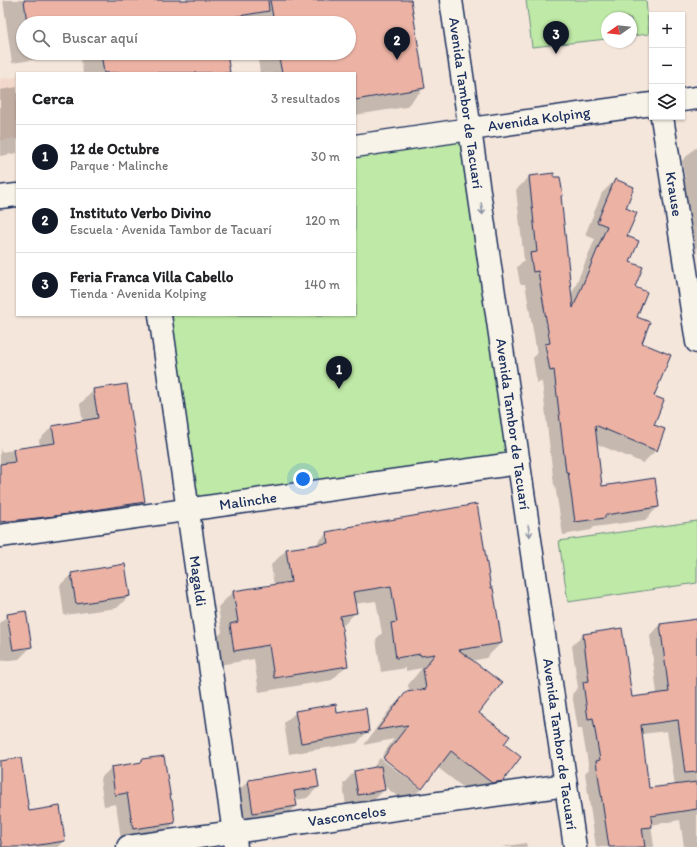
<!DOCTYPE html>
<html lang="es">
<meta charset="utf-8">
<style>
:root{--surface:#fff;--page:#f2f2f2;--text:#202124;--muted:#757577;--line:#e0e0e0;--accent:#111827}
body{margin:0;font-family:Itim,sans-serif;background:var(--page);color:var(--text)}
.controls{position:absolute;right:12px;top:12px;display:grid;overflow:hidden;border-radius:0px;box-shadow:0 1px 3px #0004}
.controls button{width:36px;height:36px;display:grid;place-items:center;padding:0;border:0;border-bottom:1px solid var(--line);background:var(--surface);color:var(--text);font:20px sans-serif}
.compass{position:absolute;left:601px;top:12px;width:36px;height:36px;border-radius:50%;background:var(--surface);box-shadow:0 1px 3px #0004;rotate:255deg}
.you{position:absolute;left:303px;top:479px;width:14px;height:14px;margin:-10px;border:3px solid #fff;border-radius:50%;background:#1a73e8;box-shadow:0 0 0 6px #1a73e833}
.badge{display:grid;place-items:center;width:26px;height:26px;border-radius:50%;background:var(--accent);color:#fff;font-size:13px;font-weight:700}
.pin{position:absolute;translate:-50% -33px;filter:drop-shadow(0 1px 2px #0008)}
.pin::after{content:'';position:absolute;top:21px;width:14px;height:12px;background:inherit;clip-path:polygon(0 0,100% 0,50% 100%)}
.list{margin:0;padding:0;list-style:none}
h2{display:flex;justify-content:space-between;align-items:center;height:52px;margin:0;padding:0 16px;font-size:17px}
h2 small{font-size:13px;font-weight:400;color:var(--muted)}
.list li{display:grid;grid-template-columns:26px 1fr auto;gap:12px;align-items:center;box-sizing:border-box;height:64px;padding:0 16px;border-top:1px solid var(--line)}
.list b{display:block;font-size:15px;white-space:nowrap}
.list p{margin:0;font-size:13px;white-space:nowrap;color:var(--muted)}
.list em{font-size:13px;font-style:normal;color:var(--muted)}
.icon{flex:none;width:22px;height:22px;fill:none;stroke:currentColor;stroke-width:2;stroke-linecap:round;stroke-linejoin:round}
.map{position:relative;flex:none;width:697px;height:847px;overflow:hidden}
.search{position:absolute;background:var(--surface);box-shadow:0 1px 3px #0004;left:16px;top:16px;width:340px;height:44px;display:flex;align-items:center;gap:10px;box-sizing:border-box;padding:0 14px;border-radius:22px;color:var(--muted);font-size:15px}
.panel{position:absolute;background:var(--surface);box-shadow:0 1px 3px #0004;left:16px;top:72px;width:340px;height:244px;border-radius:0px}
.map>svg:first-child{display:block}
.built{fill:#f2d7cb}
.green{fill:#bfe9a6;stroke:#6d8c82}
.shadow{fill:#0003;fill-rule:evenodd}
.building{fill:#ecb3a5;stroke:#1b2f5e}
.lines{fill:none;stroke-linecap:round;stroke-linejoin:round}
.minor-casing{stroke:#1b2f5e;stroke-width:25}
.major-casing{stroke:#1b2f5e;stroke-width:25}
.minor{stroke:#f7f3e8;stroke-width:22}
.major{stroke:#f7f3e8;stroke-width:22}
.oneway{stroke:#8991a3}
.labels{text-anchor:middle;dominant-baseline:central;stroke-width:3.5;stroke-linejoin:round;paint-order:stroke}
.street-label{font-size:15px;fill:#1b2f5e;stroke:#f7f3e8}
</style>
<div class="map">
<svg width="697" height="847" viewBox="0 0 697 847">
<rect width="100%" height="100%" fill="#f5e6db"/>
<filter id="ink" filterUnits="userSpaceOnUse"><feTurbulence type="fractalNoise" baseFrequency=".025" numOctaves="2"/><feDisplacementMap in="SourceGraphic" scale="8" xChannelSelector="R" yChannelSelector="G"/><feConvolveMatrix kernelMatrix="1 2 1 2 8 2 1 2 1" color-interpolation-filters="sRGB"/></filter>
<g filter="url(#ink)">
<!-- built -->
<polygon class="built" points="17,77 17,138 0,141 0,79"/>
<!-- green -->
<g class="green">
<polygon points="526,0 646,0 649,34 631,36 631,18 607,18 607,39 532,47"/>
<polygon points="470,129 519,463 188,510 160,315 355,315 355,146"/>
<polygon points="697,521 697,583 568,602 559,541"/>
</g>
<!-- shadow -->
<g class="shadow">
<polygon points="3,0 410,0 424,88 406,107 355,115 355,73 260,73 257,53 349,53 349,23 23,23 23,53 226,53 229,73 83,73 80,53 12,63"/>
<polygon points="17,87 17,153 0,156 0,90"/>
<polygon points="697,148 697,256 688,205 681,206 678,185 685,178 682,161 694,149"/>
<polygon points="529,177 560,197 571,296 595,239 585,235 602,193 615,180 624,208 626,237 629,263 634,288 636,317 641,343 653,397 653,425 656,450 643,463 597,444 602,487 658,507 645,520 594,527 591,530 563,535 555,485 554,485 542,382 537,383 533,358 537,354 525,284 520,284 517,267 524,260 516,190"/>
<polygon points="94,390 144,502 130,516 0,534 0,448 1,452 40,446 39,440 52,427 83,422 80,404"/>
<polygon points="327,533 490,590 501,643 486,658 471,661 478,713 502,744 502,781 487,796 477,798 437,767 421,789 421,786 382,756 394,739 364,745 391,708 406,693 410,693 408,685 422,668 406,671 406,668 381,672 376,639 382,633 376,601 354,604 355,613 341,628 347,665 332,680 259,692 254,659 219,665 215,640 222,632 218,607 233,592 274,586 271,565 286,550 314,546"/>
<polygon points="72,574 129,596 117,608 64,615 60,585"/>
<polygon points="8,615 31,647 19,659 2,661 0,651 0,623"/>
<path d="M697,620V847H684L680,820L651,825L654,847H596L585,773L589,769L582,729H578L572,694L578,688L572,646L583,635L621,629L632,698L657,694L650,635L660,624ZM667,731L675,786L649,789L641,734Z"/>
<polygon points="296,712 336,714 368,731 357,743 289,754 284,723"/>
<polygon points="380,758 421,789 406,803 383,785 384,790 372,802 346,806 343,784 354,772 372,769"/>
<polygon points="142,760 174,823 163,834 121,840 116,804 104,806 100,779 111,768 138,764"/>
<polygon points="0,762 28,812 64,841 58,847 0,847"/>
<polygon points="248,781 318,787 307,798 295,800 296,806 285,817 243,824 237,792"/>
<polygon points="526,843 527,847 502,847"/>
</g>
<!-- building -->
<g class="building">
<polygon points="24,0 268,0 269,11 221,19 222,23 27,23"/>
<polygon points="270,0 411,0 425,88 355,100 355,73 282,73 278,53 349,53 349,23 274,23"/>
<polygon points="101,53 227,53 230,73 104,73"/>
<polygon points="554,173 554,177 560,177 563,196 561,196 573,308 607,226 597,222 615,179 634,187 626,208 637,213 627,236 639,241 630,262 643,267 635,287 647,292 637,317 650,322 642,343 671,355 654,396 664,400 654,425 665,429 657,451 595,425 602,486 655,478 659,507 605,515 605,518 575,522 568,472 566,472 554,370 550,371 545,344 550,343 538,271 533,272 530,253 537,252 529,176"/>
<polygon points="127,384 145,502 55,516 0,522 0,464 15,462 13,449 55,443 52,426 98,418 93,389"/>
<polygon points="477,504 491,588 493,588 502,643 459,650 502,683 479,713 510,736 504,744 521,757 503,781 492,783 451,751 422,789 383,758 408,725 377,730 406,692 426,689 423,669 435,654 421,656 420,654 396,658 391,623 397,622 391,586 353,592 357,613 340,616 348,666 274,678 269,645 234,651 230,624 238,622 233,591 291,582 286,549 328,543 326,532 348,528 348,527 431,513 431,512"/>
<polygon points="125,564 130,596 76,604 71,573"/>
<polygon points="26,611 32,647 13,650 7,614"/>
<polygon points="697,619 697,772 685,773 678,720 641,725 649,788 697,782 697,809 651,816 652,827 642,828 645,847 609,847 596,761 600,760 593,718 588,719 583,682 589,681 583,634 622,628 632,697 669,692 660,624"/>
<polygon points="336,704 337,713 366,708 369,732 301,743 295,711"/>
<polygon points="164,756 171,800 172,800 175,823 133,829 127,793 115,795 111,767 142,762 142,759"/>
<polygon points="21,758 29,811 60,806 65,841 26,847 2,847 0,837 0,761"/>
<polygon points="381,766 385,790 358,795 354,771"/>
<polygon points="316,769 319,787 294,791 297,806 253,813 248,780"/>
</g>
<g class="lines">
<defs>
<g id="minor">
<polyline points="662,117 697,342"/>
<polyline points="160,315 236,847"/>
<polyline points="0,536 519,463"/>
<polyline points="128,847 566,785"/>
</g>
<g id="major">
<polyline points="451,0 575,847"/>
<polyline points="682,100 697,98"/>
<polyline points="355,146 470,129 652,104"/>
<polyline points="0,197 17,195"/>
</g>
</defs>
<!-- minor casing -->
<use href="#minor" class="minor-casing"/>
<!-- major casing -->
<use href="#major" class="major-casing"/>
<!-- minor -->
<use href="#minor" class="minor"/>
<!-- major -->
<use href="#major" class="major"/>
</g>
<!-- one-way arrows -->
<defs><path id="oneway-shaft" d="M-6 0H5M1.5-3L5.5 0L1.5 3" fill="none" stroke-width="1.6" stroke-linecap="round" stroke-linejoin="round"/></defs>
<g class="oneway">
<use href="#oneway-shaft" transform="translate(482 209) rotate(82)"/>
<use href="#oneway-shaft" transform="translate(529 531) rotate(82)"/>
</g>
</g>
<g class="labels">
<!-- street labels -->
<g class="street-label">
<text transform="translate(466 103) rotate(82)">Avenida Tambor de Tacuarí</text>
<text transform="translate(539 119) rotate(-8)">Avenida Kolping</text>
<text transform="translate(674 194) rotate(81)">Krause</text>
<text transform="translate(513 424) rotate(82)">Avenida Tambor de Tacuarí</text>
<text transform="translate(248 501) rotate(-8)">Malinche</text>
<text transform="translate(198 581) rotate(82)">Magaldi</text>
<text transform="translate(560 744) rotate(82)">Avenida Tambor de Tacuarí</text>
<text transform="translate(347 816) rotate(-8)">Vasconcelos</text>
</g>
</g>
</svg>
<div class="controls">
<button>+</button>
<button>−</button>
<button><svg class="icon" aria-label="layers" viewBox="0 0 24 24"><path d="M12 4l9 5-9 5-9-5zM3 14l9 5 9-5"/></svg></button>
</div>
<svg class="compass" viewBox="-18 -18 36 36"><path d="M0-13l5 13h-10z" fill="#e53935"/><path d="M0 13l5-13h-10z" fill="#757577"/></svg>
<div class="you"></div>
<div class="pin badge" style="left:339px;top:389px">1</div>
<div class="pin badge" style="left:397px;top:60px">2</div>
<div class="pin badge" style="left:556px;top:54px">3</div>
<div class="search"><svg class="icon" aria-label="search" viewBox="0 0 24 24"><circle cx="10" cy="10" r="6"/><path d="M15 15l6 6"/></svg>Buscar aquí</div>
<section class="panel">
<h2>Cerca<small>3 resultados</small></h2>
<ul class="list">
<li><span class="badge">1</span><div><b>12 de Octubre</b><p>Parque · Malinche</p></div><em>30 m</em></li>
<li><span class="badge">2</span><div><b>Instituto Verbo Divino</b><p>Escuela · Avenida Tambor de Tacuarí</p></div><em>120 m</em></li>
<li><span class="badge">3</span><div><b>Feria Franca Villa Cabello</b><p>Tienda · Avenida Kolping</p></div><em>140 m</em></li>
</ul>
</section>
</div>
